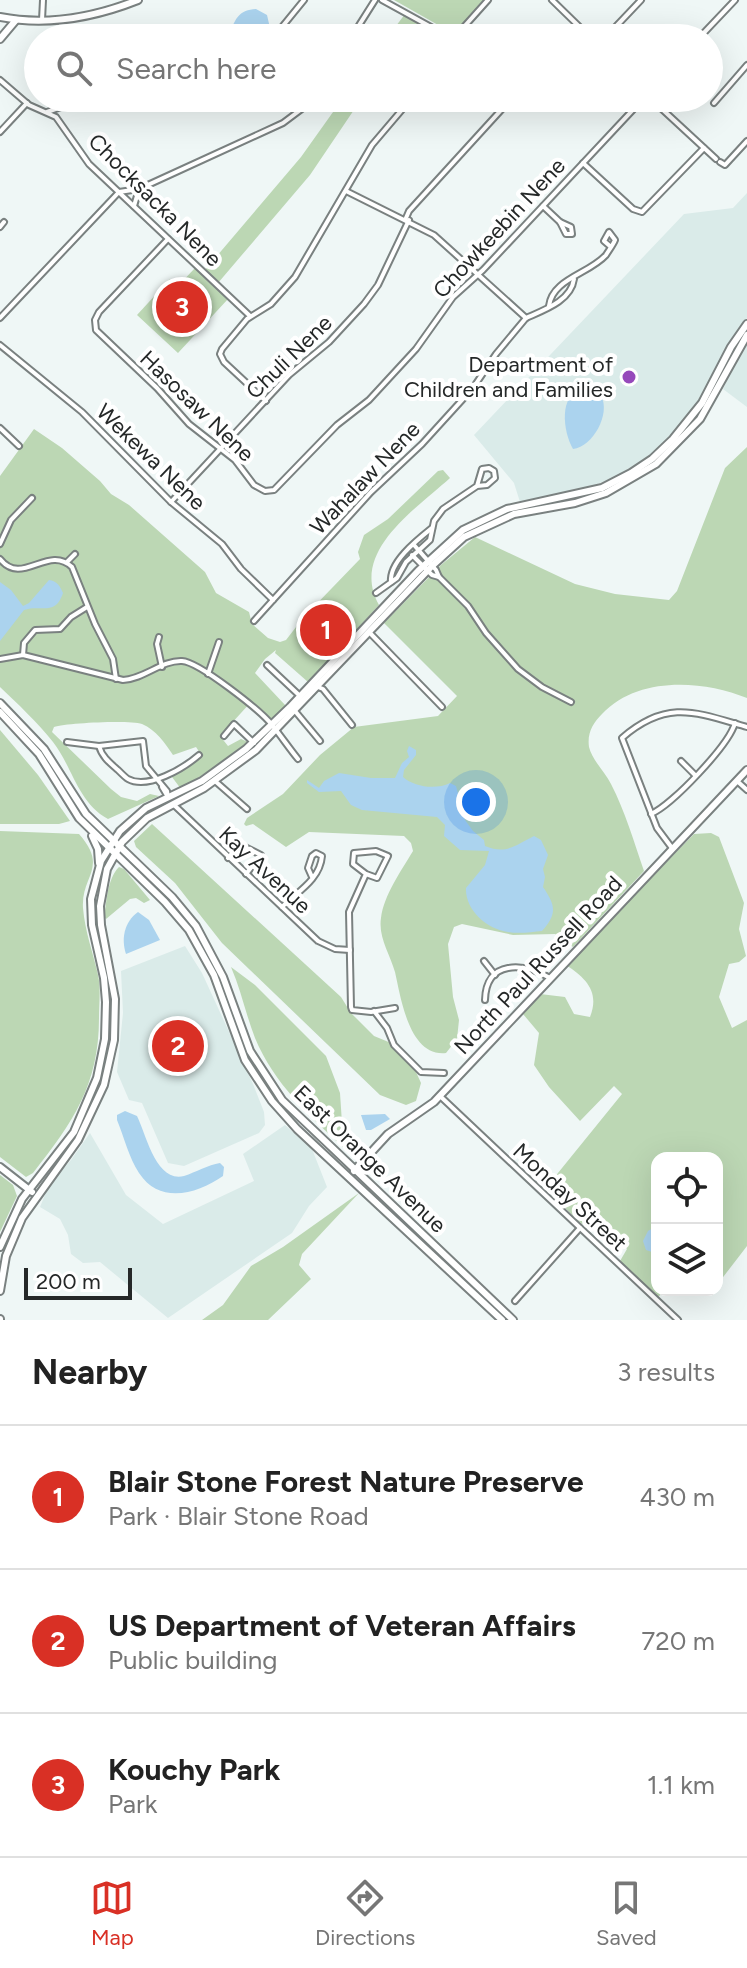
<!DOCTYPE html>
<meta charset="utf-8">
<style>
:root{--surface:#fff;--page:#f2f2f2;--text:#222;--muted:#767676;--line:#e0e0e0;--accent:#d93025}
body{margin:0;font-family:Figtree,sans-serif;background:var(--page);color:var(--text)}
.controls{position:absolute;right:24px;bottom:24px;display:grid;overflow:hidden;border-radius:16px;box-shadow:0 8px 32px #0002}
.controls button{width:72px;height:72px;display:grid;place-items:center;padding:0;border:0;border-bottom:2px solid var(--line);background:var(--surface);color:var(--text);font:40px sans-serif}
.scale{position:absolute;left:24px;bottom:20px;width:108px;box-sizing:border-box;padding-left:8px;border:4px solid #252828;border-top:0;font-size:22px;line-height:28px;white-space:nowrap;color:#252828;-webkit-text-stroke:6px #fff;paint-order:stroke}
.you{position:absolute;left:476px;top:802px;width:28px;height:28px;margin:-20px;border:6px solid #fff;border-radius:50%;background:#1a73e8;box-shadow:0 0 0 12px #1a73e833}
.badge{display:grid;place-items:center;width:52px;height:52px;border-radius:50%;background:var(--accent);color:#fff;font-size:26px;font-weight:700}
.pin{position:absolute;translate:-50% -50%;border:4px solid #fff;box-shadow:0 2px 8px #0006}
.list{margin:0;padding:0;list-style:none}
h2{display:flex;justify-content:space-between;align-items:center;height:104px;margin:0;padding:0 32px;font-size:34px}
h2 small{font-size:26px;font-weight:400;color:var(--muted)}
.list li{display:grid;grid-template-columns:52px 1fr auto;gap:24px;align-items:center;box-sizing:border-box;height:144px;padding:0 32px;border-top:2px solid var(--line)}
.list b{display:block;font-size:30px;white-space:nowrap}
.list p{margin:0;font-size:26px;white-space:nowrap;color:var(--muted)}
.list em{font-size:26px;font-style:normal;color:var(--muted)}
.icon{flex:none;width:44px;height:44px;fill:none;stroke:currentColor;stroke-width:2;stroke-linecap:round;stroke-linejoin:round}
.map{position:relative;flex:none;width:747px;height:1320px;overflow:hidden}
.search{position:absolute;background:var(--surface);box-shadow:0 8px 32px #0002;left:24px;right:24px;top:24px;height:88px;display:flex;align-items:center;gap:20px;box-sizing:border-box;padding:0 28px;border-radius:44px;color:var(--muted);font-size:30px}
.sheet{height:536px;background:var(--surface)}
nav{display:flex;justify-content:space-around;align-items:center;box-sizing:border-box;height:112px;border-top:2px solid var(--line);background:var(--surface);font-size:22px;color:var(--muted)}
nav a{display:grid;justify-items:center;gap:4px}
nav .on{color:var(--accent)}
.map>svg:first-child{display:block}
.built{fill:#daebe9}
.green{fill:#bcd7b4}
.water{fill:#abd3ee}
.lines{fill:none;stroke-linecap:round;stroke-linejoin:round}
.street-casing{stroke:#7a8180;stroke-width:8}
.secondary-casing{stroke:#7a8180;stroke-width:10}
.street{stroke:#fff;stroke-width:4}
.secondary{stroke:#fff;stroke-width:6}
.poi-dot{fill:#9649bb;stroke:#fff;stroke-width:3}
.labels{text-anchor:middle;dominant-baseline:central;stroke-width:8;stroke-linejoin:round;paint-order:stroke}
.street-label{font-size:22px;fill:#252828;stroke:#fff}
.poi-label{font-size:22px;fill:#252828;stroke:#fff;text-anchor:end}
</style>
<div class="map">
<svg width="747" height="1320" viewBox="0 0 747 1320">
<rect width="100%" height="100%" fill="#eff7f6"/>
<!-- built -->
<g class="built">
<polygon points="747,193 747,318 731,339 708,386 681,425 658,451 613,478 584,489 520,502 514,483 474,435 684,214 733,208"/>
<polygon points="747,343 747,407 723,389 736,361"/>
<polygon points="185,946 202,973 253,1084 264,1112 265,1125 259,1133 184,1166 168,1163 142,1103 129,1100 117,1072 123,1013 121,971"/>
<polygon points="285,1125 312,1149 327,1187 309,1206 292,1233 168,1318 100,1262 83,1263 71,1254 68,1235 60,1219 40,1207 49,1185 71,1160 90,1133 126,1195 163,1224 254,1181 243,1154"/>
</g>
<!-- green -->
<g class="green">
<polygon points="394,0 486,0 454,34"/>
<polygon points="405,14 430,30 420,38 387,38"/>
<polygon points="343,98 362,98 310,175 218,283 205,270 301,157"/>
<polygon points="195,268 228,299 178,353 137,315 170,279 178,286"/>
<path d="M34,429L62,448L100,481L111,494L129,505L205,572L216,593L249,612L252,624L268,638L280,642L286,640L303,618L360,559L358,552L364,535L388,519L438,471L443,470L450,478C416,509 349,552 379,605L312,678L308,682L275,653L276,650L265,659L255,673L286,706L272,720L251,702L220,736L228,746L241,739L248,742V745L181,789L172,777L202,756L196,747L173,755C165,743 156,730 142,724C129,720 67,723 54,727L52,732L111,789L121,797L137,801L150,794L159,796L108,819C78,803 73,768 53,742C37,722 18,704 0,687V476Z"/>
<path d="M747,447V698C702,680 638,676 602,714C593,723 587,733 589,747C592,760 605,772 611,784C625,811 634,842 644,871L573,947L555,934L513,935L462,924L454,927L448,944L453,997L459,1020L457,1039L446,1053C409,1057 401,998 395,972C390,954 378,937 381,918C384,895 401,871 413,851L411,843L404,836L309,832L286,847L253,824L246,826L244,824L247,818L283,794L320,755L354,727L438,716L457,696L384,623L441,565L475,537L575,584L615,594L669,600L677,591L725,468Z"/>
<polygon points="0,730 38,775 70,821 59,824 0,824"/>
<polygon points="152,824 341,997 351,1013 374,1036 391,1043 416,1072 421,1083 416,1101 406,1105 380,1095 222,943 175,883 136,847 134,841"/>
<path d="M0,831L79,834C109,868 81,875 83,908C85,932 93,952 98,975C101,988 99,1004 99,1018C99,1085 73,1122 33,1173L26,1177L0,1157Z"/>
<path d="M711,833L719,837L744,903L739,929L746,956L739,962L729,964L719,997L732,1028L747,1020V1246L717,1285V1158H657V1290H666L658,1297L620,1261L627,1249L599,1216L582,1224L545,1189L622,1094L614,1086L580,1121L549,1087L534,1065L539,1033L523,1014L540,994L565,997L574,1014L590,1017C600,992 586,978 566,965L694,834Z"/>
<path d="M119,867L124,869L150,900L144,903L136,898L130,899L106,919L104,917C107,901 107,879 119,867Z"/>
<path d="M231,967L255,985L326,1056L340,1093L342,1123L357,1143L356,1150L345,1149C310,1116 274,1084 255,1038C246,1015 241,990 231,967Z"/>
<polygon points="0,1175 13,1185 17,1196 0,1232"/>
<polygon points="359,1193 302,1254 299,1265 311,1279 268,1320 202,1320 223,1305 251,1266 283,1247"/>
</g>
<!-- water -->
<g class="water">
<path d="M256,9L267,15L270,28L265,38L232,36L230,32C236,18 239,10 256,9Z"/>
<path d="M583,388L601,396C611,413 593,447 573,449C563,432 558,394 583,388Z"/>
<path d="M49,580C57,581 60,586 63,593C55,617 41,604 24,610L0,641V582L11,590L23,606L29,603Z"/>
<path d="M409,746L416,750V755L404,770L403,777C414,787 436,790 450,783L456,786L465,820L473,831L484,840L485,846C506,855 516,845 534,836L541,840L548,855L543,869L545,877L543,887C555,905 558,913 542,931C532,932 519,934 508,932C487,929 465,910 466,888L485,865L489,851L460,850L444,836L445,825L437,817L362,810L351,805L341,791L319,792L307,783V780L319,788L324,781L339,773L371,778H395L402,763L409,757L407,751Z"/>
<path d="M138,912L149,920L160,940L126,954C121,939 124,922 138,912Z"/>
<path d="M125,1111L137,1116C146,1134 156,1183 184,1176C196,1172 208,1165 220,1163L224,1167L223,1176C197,1194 160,1205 139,1173C129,1158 124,1137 117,1120V1115Z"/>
<polygon points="385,1114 390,1119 371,1130 366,1130 361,1115"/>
<polygon points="653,1228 657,1229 655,1253 646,1250 643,1241 648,1231"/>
</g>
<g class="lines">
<defs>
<g id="street">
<polyline points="382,0 451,38"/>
<polyline points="552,0 591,38"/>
<polyline points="42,20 43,0"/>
<polyline points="273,38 304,0"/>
<polyline points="351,38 375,0"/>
<polyline points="454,38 488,0"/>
<polyline points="605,38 641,0"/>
<polyline points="699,38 735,0"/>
<polyline points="0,80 29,105 56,117 89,164 250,316"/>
<polyline points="650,98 716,159"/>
<polyline points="714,103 747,65"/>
<polyline points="47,112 64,106 134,98"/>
<polyline points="0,132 27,103"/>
<polyline points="720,162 725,165 747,141"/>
<polyline points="583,163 633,209 642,212 704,148"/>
<polyline points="346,191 434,235 526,318"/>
<polyline points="134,206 139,189"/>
<polyline points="543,206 560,222"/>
<polyline points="406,218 409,211 503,108 509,98"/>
<polygon points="560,222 571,227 572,234 566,234"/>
<polyline points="0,227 4,222"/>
<polyline points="168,239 99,312 95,320 96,330 157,388 189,424 235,460 254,485 265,491 274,490 337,425 369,400 416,349 453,297 483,270 644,98"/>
<path d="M549,306C552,279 589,274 606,255C609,250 613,245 615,240L609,232L604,241L611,247"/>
<polyline points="0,318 119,192 139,189 283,123 303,108 312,98"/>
<path d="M526,318C544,310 571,301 574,279"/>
<polyline points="0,345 82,412 171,502 222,544 241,569 273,600"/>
<polyline points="266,401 224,362 220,354 222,349 247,319 271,304 295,277 372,145 412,98"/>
<polyline points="0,428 19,446"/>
<polyline points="171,502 289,375 329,342 364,304 378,285 409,220"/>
<polyline points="0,544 11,520 32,498"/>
<polyline points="414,545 436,570 439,577 468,606 486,633 518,669 542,687 571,702"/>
<polyline points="412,555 432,575 439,577"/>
<path d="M0,559C22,587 48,544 72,567L95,624L113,659L116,679"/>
<polyline points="67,562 75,554"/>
<path d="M391,582C389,562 417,540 432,528"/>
<polyline points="376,593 397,578 406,562 430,540 434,521 443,509 477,486 487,485 495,478 494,471 489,468 482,469 477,486"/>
<polyline points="254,621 371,492 422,444 473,388 496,354 526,318"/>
<polyline points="369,632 442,707"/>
<polyline points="159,637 157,644 162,667"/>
<polyline points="23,655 24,643 35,630 60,629 71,617 87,607"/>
<path d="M0,659L23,655L123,680C144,679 162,660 182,661C199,662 260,710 272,725C281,736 289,748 298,759"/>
<polyline points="267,665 300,696"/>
<polyline points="208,674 219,642"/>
<polyline points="318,687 323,689 352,725"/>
<polyline points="295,711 320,741"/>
<polyline points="224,736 234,724 254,743"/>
<polyline points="67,742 99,746 143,741 146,766 167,791 168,797"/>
<path d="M99,746C102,757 110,763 118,770C120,772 126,778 128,779C148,790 184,768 199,755"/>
<polyline points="681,761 695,775"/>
<polyline points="215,781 247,809"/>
<polyline points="737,781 747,790"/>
<polyline points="162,787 168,797"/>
<polyline points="173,804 318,941 335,949 350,950"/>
<path d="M651,814C672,805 729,745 735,723"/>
<path d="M672,848L657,828L622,738C667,699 695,712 747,727"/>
<polyline points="228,858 243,846 261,855 246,874"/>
<polyline points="366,874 353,864 354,853 376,851 388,856 377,878 366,874 349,912 351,1007 352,1010 371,1012 395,1008"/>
<path d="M282,907C297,892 320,880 322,856L316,853L312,856L308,868L312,877"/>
<polyline points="484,961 495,975"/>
<path d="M485,1000C486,959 524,963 550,978"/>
<polyline points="374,1011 387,1028 394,1045 421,1072 444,1073"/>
<polyline points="440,1096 678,1320"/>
<polyline points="515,1301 580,1228"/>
</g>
<g id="secondary">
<path d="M0,17C46,26 95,17 138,0"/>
<polyline points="0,39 16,20"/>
<polyline points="0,703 44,749 86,814 172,897 196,926 223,977 250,1051 282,1100 513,1320"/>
<polyline points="0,712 39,754 79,818 165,902 189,930 214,975 245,1060 272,1101 297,1129 502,1320"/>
<polyline points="92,836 98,849 99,863"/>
<polyline points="0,1167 32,1192"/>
<polyline points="354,1171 388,1134 434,1102 747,770"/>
<polyline points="0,1247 22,1199 74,1132 97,1078 105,1039 106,1002 104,978 92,925 91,899 101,861 120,831 146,808 202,781 246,749 290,707 418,571 463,530 507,509 602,488 631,473 652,459 673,439 702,403 731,347 747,324"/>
<polyline points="0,1291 6,1256 22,1218 78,1140 104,1085 114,1040 115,999 101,925 100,906 107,869 122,842 147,818 204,788 256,750 432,566 464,537 514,514 575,503 606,493 656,464 700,419 747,335"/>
<polyline points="0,1319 0,1320"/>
</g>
</defs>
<!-- street casing -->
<use href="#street" class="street-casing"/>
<!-- secondary casing -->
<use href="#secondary" class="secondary-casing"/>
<!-- street -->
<use href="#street" class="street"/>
<!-- secondary -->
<use href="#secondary" class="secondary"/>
</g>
<!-- markers -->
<circle class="poi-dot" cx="629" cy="377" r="8"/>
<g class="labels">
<!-- street labels -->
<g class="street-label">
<text transform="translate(155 200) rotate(45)">Chocksacka Nene</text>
<text transform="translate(499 228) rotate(-47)">Chowkeebin Nene</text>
<text transform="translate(289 357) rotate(-44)">Chuli Nene</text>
<text transform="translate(197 406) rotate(44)">Hasosaw Nene</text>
<text transform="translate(151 457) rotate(44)">Wekewa Nene</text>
<text transform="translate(365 478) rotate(-46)">Wahalaw Nene</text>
<text transform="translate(265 870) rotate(43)">Kay Avenue</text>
<text transform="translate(538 965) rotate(-47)">North Paul Russell Road</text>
<text transform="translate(370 1159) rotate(44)">East Orange Avenue</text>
<text transform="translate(570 1197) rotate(43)">Monday Street</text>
</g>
<!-- poi labels -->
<g class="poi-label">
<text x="613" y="364">Department of<tspan x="613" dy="25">Children and Families</tspan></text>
</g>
</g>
</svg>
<div class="controls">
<button><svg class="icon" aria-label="locate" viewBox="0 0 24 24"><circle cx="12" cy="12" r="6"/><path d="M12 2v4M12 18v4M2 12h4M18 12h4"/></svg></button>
<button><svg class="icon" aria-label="layers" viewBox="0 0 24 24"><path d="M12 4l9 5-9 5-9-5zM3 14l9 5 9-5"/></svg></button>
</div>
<div class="scale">200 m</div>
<div class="you"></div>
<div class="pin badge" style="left:326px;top:630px">1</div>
<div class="pin badge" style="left:178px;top:1046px">2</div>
<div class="pin badge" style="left:182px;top:307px">3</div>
<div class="search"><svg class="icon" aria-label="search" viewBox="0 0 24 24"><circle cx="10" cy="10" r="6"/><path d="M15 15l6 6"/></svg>Search here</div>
</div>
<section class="sheet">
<h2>Nearby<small>3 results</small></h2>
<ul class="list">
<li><span class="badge">1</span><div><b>Blair Stone Forest Nature Preserve</b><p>Park · Blair Stone Road</p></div><em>430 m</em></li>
<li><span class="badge">2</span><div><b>US Department of Veteran Affairs</b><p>Public building</p></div><em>720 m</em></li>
<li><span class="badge">3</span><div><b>Kouchy Park</b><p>Park</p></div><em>1.1 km</em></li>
</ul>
</section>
<nav>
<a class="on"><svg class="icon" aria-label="map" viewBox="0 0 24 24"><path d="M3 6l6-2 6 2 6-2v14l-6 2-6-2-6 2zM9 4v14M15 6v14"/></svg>Map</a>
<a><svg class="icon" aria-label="directions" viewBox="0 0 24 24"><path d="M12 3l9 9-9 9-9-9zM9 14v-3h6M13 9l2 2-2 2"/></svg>Directions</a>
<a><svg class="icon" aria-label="saved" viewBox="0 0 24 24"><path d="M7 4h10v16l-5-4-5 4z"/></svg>Saved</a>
</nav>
